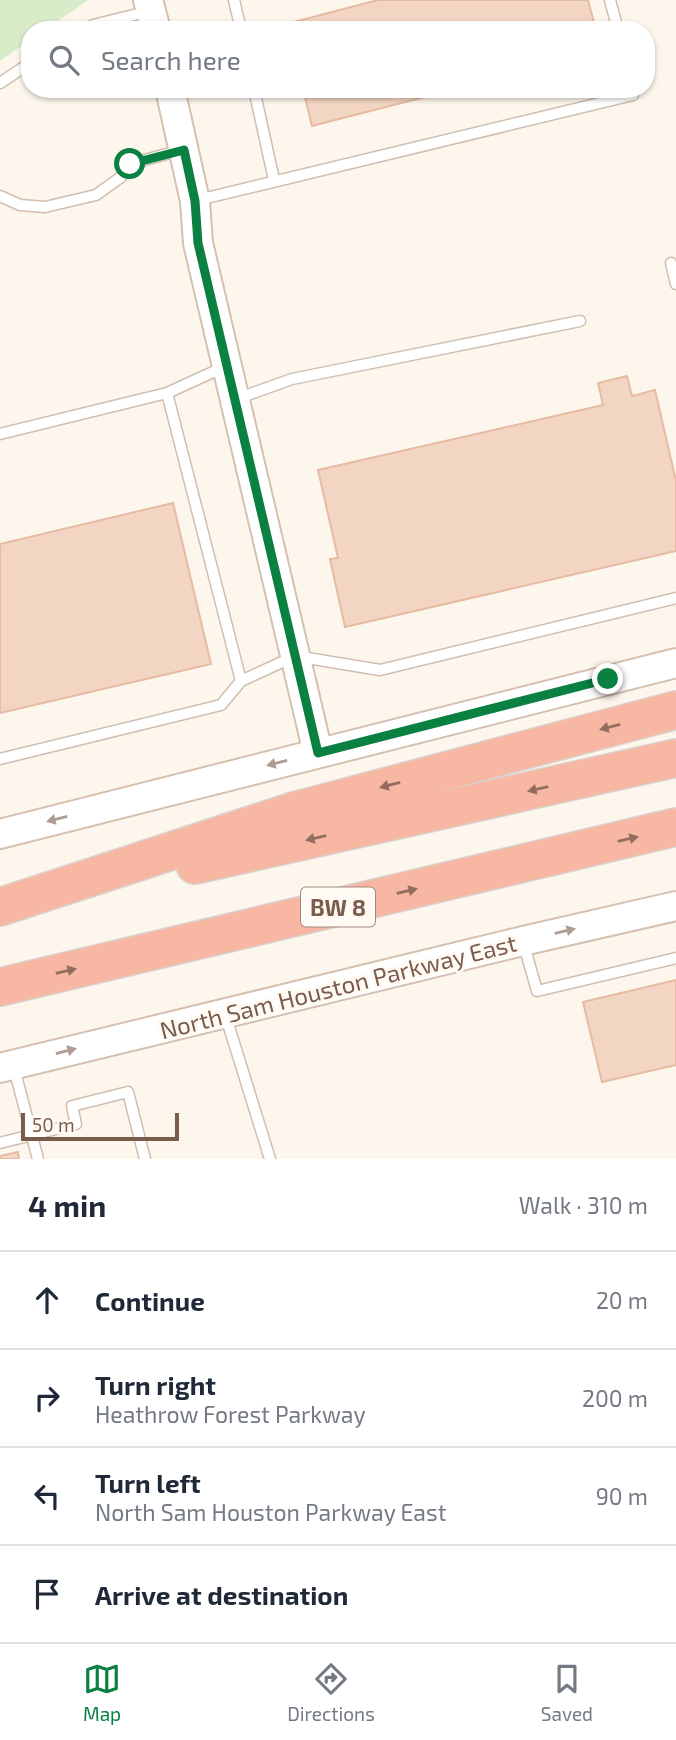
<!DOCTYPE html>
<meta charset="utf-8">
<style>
:root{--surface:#fff;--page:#f6f6f7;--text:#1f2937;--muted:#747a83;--line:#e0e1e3;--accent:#0b8043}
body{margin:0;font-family:"Exo 2",sans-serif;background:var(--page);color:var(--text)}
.scale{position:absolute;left:21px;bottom:18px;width:158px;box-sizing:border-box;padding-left:7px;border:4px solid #7a5c4d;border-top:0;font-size:19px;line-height:24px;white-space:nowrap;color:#7a5c4d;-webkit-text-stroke:5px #fffaf3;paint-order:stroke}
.stop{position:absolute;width:21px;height:21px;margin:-16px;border:5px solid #0b8043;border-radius:50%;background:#fff}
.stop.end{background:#0b8043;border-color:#fff;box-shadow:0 2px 7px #0008}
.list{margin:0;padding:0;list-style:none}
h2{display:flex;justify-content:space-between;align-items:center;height:91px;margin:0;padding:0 28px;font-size:30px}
h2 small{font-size:23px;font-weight:400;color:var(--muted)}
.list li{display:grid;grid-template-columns:46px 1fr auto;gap:21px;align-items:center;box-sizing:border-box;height:98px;padding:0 28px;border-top:2px solid var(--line)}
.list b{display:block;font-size:26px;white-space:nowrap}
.list p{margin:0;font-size:23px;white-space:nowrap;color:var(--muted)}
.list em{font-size:23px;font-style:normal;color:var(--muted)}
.icon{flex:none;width:38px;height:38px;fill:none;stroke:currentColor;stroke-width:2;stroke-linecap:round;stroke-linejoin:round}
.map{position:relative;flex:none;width:676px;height:1159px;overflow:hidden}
.search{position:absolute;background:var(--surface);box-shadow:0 2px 5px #0004;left:21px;right:21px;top:21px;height:77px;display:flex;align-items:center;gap:18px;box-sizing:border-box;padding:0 24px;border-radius:28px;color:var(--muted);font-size:26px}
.sheet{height:483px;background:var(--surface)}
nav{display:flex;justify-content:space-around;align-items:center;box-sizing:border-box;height:98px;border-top:2px solid var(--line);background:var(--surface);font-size:19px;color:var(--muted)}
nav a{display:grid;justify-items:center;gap:4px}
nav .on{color:var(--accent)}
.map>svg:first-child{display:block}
.green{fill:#d8ecc9}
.building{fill:#f3d5c3;stroke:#e6bba3;stroke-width:2}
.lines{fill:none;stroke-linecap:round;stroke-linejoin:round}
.lane-casing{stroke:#d1beb0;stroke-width:13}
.secondary-casing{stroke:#d6c0b0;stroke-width:32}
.highway-casing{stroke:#dad1cd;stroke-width:40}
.lane{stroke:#fff;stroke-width:10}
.secondary{stroke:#fff;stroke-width:28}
.highway{stroke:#f7b7a3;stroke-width:37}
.oneway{fill:#936e5e}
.oneway2{fill:#af9d94}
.route{stroke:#0b8043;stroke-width:9}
.labels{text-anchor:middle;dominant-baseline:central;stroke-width:6;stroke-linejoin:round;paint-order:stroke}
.shield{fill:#fffaf3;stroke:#a28b7f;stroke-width:2}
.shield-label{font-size:23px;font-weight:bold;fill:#7a5c4d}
.street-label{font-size:24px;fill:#7a5c4d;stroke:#fffaf3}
</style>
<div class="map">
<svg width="676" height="1159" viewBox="0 0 676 1159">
<rect width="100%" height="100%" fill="#fdf6ec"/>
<!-- green -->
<polygon class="green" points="0,0 88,0 45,30 30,30 30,40 0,61"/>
<!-- building -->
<g class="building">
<polygon points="378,0 588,0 596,30 292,30 290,23"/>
<polygon points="303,89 456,89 312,126"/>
<polygon points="627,376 632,396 655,390 676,481 676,551 345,627 330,559 338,558 318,470 603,405 598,383"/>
<polygon points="173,503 211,664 0,713 0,544"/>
<polygon points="676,980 676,1065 602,1082 583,1002"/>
<polygon points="18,1152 19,1159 0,1159 0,1156"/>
</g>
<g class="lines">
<defs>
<g id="lane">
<polyline points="234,0 241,30"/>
<polyline points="610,0 618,30"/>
<polyline points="86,30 93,25 150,11"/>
<polyline points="0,83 30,63"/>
<polyline points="254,89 274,180"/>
<polyline points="0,196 20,205 45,207 96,195 121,177 130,164 181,150"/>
<polyline points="198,200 633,95 632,89"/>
<polyline points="671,263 676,284"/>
<polyline points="167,393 224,367"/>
<polyline points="239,398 292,379 580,321"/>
<polyline points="0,434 167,393 241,681 221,705 0,759"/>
<polyline points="241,681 295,656 380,670 676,598"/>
<polyline points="524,945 537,991 676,958"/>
<polyline points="226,1017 270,1159"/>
<polyline points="14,1068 38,1159"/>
<polyline points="0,1143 76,1124 72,1106 128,1092 145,1159"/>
</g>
<g id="secondary">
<polyline points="148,0 156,30"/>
<polyline points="170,89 195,201 198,243 318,753"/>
<polyline points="0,834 676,663"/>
<polyline points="0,1068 523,941 676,906"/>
</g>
<g id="highway">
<polyline points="195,865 676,758"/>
<polyline points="0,907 294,811 676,710"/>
<polyline points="0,987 676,827"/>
</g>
</defs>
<!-- lane casing -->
<use href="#lane" class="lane-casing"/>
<!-- secondary casing -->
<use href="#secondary" class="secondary-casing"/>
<!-- highway casing -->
<use href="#highway" class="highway-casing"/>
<!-- lane -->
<use href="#lane" class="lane"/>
<!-- secondary -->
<use href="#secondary" class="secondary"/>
<!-- highway -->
<use href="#highway" class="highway"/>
</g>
<!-- one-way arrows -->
<defs><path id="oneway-solid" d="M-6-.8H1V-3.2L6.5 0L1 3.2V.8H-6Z" transform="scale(1.75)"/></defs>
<g class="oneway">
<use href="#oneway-solid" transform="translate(610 727) rotate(166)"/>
<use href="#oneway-solid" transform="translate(390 785) rotate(165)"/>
<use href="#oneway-solid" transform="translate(538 789) rotate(167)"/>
<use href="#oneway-solid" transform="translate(316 838) rotate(167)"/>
<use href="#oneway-solid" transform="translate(628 839) rotate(-13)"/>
<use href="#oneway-solid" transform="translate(407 891) rotate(-13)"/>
<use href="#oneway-solid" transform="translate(66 971) rotate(-13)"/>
</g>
<g class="oneway2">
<use href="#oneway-solid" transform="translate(277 763) rotate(166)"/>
<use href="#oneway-solid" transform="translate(57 819) rotate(166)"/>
<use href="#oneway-solid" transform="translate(565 931) rotate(-13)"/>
<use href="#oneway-solid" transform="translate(66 1051) rotate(-14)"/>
</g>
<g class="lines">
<!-- route -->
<polyline class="route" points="130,164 184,150 195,201 198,243 318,753 608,679"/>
</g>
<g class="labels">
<!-- shield labels -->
<rect class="shield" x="301" y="887.5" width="74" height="39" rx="5"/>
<g class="shield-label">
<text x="338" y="907">BW 8</text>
</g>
<!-- street labels -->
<g class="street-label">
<text transform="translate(338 986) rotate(-14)">North Sam Houston Parkway East</text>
</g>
</g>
</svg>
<div class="scale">50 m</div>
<div class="stop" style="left:130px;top:164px"></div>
<div class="stop end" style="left:608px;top:679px"></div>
<div class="search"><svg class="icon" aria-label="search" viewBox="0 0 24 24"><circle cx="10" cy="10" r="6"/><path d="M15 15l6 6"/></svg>Search here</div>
</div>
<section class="sheet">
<h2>4 min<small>Walk · 310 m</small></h2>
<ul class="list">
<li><svg class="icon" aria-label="ahead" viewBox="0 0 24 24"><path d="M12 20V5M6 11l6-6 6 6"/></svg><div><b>Continue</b></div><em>20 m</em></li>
<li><svg class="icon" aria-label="right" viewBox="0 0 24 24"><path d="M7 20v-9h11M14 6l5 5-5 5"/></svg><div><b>Turn right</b><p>Heathrow Forest Parkway</p></div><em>200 m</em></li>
<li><svg class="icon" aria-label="left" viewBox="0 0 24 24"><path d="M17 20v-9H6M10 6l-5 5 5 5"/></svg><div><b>Turn left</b><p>North Sam Houston Parkway East</p></div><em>90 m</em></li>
<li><svg class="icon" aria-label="arrive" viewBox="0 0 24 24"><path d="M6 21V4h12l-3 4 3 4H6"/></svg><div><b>Arrive at destination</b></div></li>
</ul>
</section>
<nav>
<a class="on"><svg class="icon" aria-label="map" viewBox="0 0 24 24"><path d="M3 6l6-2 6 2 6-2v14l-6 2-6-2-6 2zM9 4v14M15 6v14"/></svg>Map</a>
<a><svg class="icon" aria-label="directions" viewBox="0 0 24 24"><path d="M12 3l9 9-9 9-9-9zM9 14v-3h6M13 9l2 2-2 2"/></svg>Directions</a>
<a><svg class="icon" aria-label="saved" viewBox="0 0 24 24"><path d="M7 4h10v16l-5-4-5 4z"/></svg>Saved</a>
</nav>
